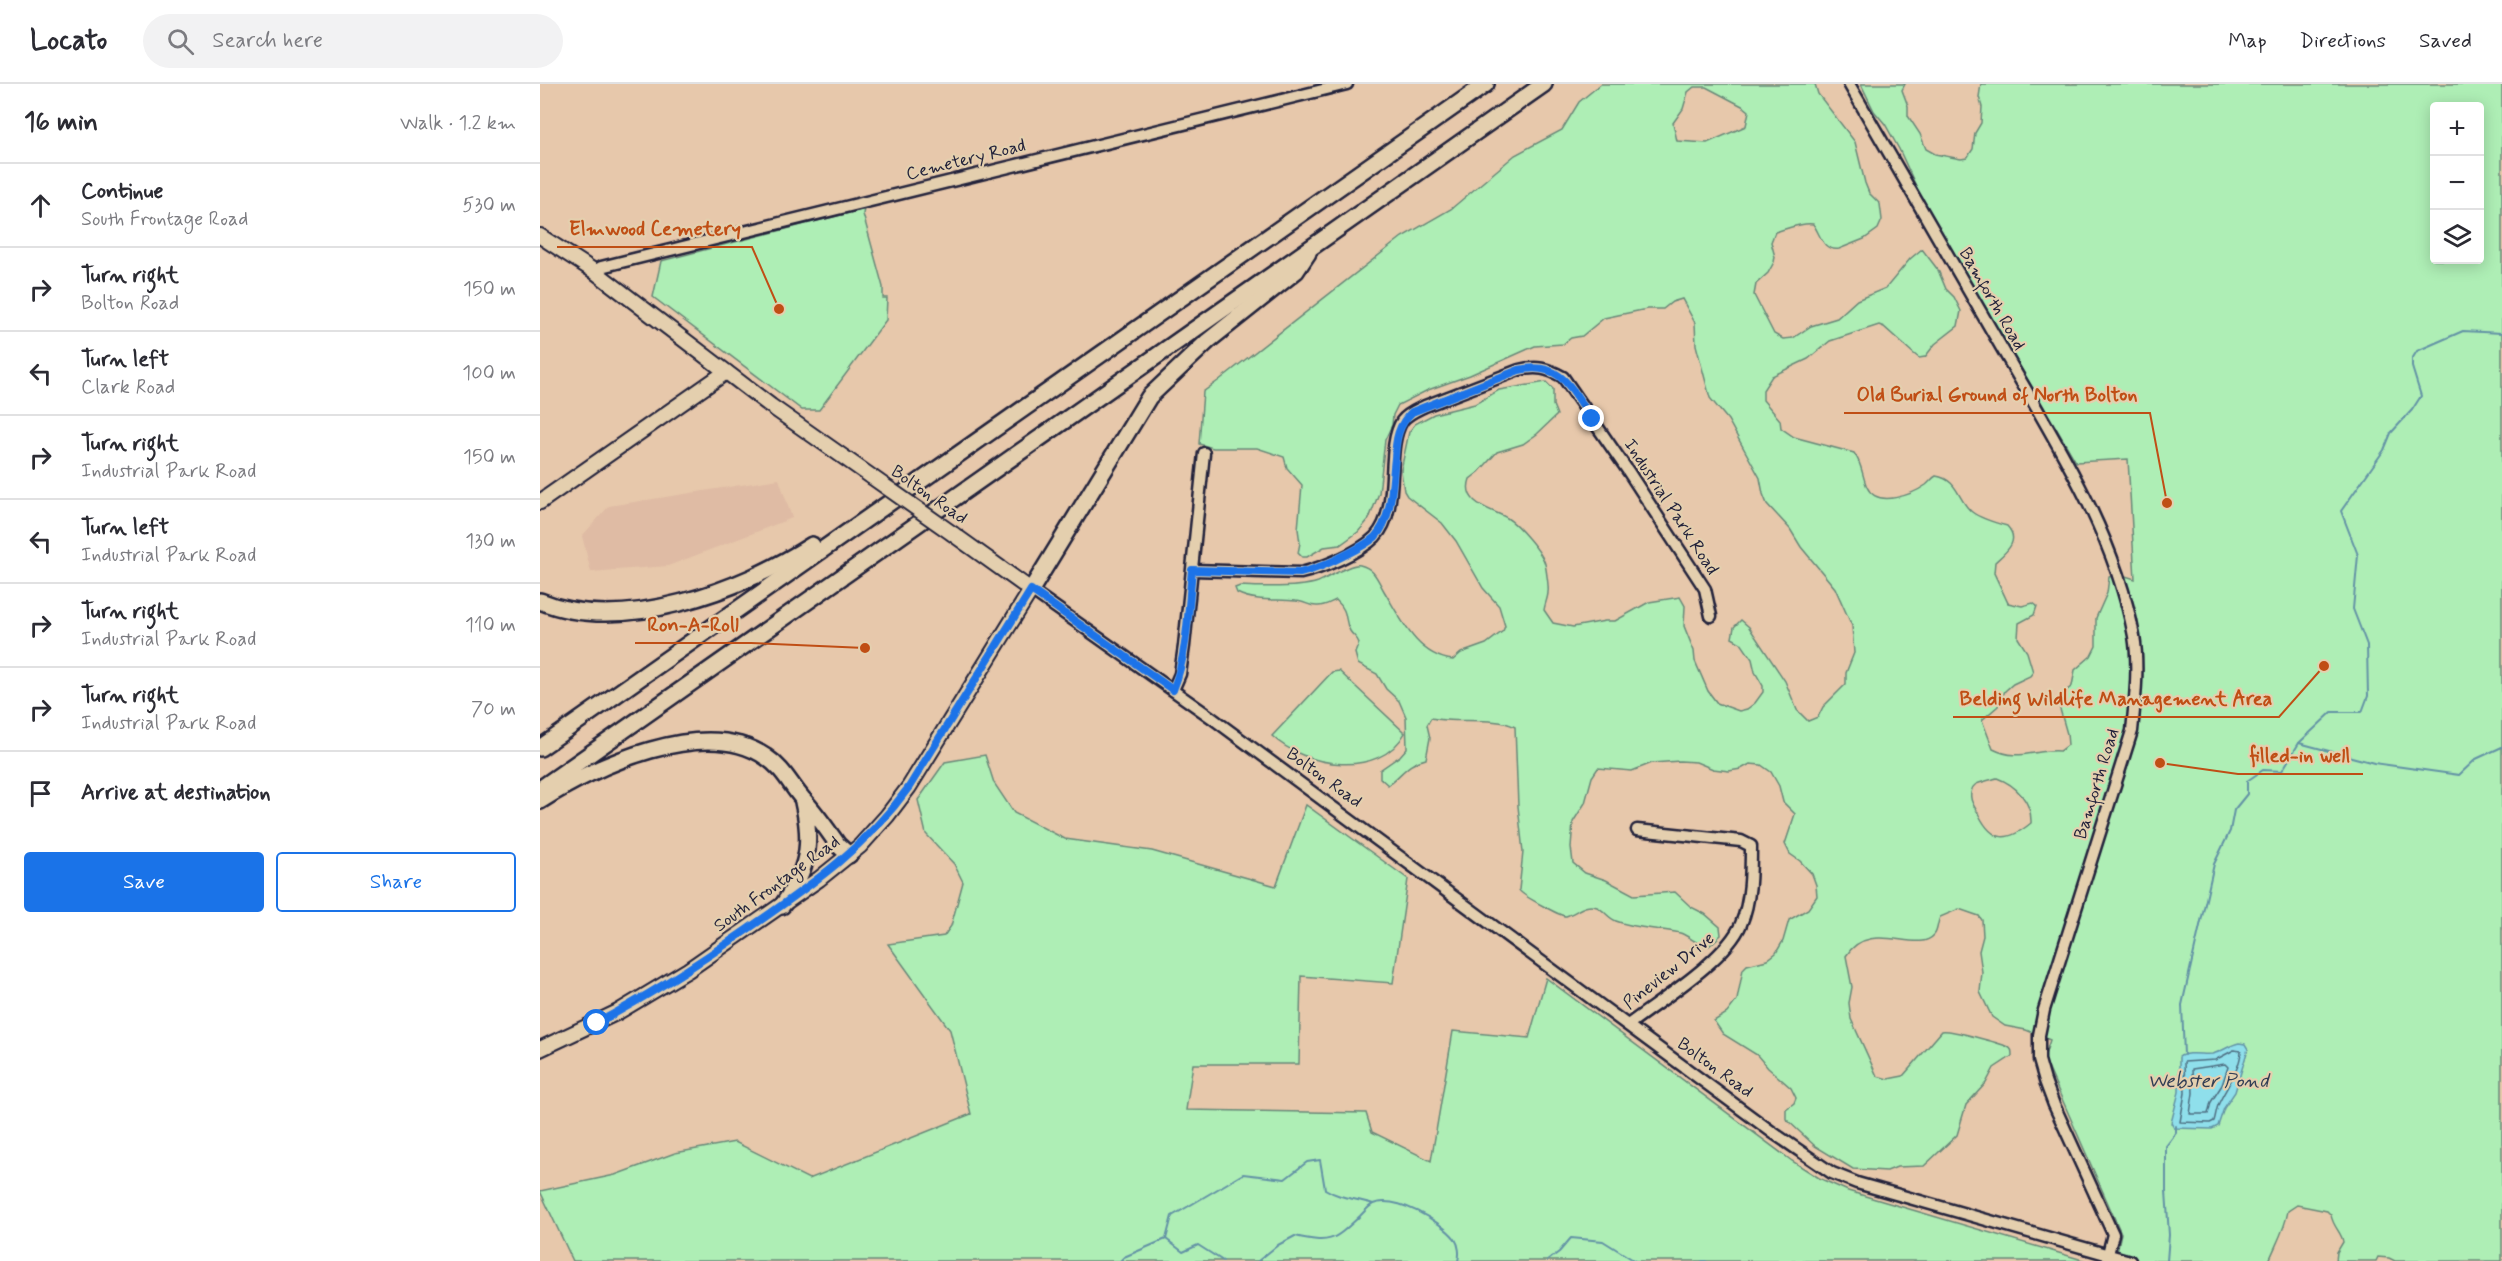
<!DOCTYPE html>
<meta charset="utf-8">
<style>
:root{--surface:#fff;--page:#f2f2f3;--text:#2b2b33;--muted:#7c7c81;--line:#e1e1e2;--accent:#1a73e8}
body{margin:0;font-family:Mynerve,sans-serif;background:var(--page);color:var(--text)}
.controls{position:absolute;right:18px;top:18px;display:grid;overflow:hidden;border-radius:6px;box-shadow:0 3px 15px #0003}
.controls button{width:54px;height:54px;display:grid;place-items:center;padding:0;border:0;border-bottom:2px solid var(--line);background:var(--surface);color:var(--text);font:30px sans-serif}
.stop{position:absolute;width:18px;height:18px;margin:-14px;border:4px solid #1a73e8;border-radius:50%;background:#fff}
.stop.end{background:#1a73e8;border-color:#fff;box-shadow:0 2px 6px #0008}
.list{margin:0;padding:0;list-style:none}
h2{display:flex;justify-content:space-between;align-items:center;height:78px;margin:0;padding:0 24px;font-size:26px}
h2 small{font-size:20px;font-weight:400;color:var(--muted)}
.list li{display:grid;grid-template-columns:39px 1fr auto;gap:18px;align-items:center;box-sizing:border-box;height:84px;padding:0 24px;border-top:2px solid var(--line)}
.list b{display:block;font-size:22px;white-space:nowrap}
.list p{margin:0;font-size:20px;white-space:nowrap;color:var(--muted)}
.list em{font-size:20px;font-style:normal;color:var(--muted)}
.actions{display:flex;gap:12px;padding:18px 24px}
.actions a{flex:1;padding:14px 0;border:2px solid var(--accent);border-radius:6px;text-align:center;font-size:21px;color:var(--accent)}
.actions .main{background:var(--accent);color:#fff}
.icon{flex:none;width:33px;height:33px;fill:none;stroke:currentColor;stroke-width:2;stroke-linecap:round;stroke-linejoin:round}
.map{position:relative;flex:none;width:1962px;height:1177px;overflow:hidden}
header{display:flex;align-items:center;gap:36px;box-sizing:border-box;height:84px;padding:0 30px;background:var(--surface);border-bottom:2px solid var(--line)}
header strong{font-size:28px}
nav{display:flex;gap:33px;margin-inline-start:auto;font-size:21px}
.search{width:420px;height:54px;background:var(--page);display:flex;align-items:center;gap:15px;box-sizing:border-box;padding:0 21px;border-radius:33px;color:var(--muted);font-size:22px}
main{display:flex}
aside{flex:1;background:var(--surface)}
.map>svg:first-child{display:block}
.built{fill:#dfbba4}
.green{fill:#aeeeb5;stroke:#688878;stroke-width:1.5;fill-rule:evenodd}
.water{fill:#8fdfeb;stroke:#6393a5;stroke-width:1.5}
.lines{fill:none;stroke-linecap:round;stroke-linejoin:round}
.shore{stroke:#4e6e81;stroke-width:1.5}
.stream{stroke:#6393a5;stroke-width:2}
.minor-casing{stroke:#22223b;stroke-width:15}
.major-casing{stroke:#22223b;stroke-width:18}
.highway-casing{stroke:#22223b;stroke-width:20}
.minor{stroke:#e4cfae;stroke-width:10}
.major{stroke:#e4cfae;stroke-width:14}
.highway{stroke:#e4cfae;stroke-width:15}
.major-bridge-casing{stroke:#22223b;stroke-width:18;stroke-linecap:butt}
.major-bridge{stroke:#e4cfae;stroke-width:14}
.route{stroke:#1a73e8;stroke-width:8}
.labels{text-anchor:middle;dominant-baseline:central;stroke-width:4.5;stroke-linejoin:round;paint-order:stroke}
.street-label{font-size:18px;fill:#22223b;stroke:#e4cfae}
.water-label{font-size:20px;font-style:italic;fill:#323e55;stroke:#e4cfae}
.leader{fill:none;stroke:#c04e15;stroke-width:2}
.callout-dot{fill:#c04e15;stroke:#e4cfae;stroke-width:2}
.callout-label{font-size:20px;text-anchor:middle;font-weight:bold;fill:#c04e15;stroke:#e4cfae;stroke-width:4.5;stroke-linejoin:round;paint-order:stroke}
</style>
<header>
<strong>Locato</strong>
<div class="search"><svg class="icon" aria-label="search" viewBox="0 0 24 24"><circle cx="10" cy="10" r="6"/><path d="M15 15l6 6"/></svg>Search here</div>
<nav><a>Map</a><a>Directions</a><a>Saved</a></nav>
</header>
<main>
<aside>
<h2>16 min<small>Walk · 1.2 km</small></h2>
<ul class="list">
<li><svg class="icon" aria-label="ahead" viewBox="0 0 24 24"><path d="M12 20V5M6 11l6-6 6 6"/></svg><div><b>Continue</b><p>South Frontage Road</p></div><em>530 m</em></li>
<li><svg class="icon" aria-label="right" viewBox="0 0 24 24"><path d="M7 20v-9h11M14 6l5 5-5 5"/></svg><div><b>Turn right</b><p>Bolton Road</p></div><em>150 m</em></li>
<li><svg class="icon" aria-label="left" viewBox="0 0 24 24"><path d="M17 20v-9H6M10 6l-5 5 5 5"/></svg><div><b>Turn left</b><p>Clark Road</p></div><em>100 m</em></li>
<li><svg class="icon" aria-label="right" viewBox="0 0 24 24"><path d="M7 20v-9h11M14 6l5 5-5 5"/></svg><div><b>Turn right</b><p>Industrial Park Road</p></div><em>150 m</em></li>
<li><svg class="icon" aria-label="left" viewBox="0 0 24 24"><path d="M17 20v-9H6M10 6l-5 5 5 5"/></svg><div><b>Turn left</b><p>Industrial Park Road</p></div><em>130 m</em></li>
<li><svg class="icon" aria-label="right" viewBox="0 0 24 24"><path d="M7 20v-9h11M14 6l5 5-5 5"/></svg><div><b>Turn right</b><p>Industrial Park Road</p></div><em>110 m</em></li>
<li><svg class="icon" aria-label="right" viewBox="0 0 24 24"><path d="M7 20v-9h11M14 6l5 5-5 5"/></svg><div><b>Turn right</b><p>Industrial Park Road</p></div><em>70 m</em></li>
<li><svg class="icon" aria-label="arrive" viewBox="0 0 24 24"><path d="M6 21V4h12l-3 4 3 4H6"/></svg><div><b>Arrive at destination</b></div></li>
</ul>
<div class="actions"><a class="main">Save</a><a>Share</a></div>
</aside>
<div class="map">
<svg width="1962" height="1177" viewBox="0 0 1962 1177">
<rect width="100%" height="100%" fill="#e7c8ab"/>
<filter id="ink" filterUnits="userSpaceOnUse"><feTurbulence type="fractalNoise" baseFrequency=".0167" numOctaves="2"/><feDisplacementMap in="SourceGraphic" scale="12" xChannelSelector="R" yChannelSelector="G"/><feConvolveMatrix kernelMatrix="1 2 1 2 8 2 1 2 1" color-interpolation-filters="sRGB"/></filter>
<g filter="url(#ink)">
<!-- built -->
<polygon class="built" points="239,395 252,434 128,482 51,488 42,452 69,422"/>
<!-- green -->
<g class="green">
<path d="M1061,0H1275L1278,10L1315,58L1325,99L1329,109L1340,120L1342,136L1338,145L1324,155L1299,165C1282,167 1281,151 1273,140C1262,138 1247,145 1235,148L1231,158L1235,173L1234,178L1228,189L1216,200L1214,211L1234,250L1243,255L1253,254L1271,242L1297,234L1317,216L1346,204L1370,175L1382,165L1398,186L1406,205L1414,213L1421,227L1418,242L1395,260L1385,273L1379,274L1374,270L1344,243L1339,241L1290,257L1268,275L1232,292L1223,306V316L1240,336L1241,344L1254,353L1314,369C1322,379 1322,392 1327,403C1337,425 1373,410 1386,401C1390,398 1392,394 1396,392C1418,395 1418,417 1432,428C1441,435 1456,439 1467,442C1481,457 1466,468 1455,478L1454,489L1468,519L1482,522L1493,519L1497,522L1494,531L1479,539L1478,554L1487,568L1493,588L1490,592L1473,600L1465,607L1458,622L1442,636L1453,665C1479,678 1494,665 1520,667L1528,661L1527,650L1518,618L1520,612L1532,602L1535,586L1551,572L1556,562V534L1567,509L1569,493L1579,490L1595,495L1588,375L1536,378L1381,113L1359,65L1345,40L1334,27L1321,0H1365L1362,6L1368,22V32L1380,50L1386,65L1395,70L1421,75L1427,74L1433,65L1435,49L1441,39L1442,23L1439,13L1441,0H1962V1177H1855L1849,1174L1838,1173L1836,1177H1796L1797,1168L1803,1158C1802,1149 1793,1143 1791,1131L1787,1127L1757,1121L1748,1127C1745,1145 1736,1160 1729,1177H1575L1581,1149L1504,974L1510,956L1486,946L1465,942L1452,933L1440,908L1442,888L1439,867L1443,852L1442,836L1439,832L1419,825L1400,833C1397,839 1398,847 1394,851C1378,871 1329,834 1306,872L1312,903L1309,919L1311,935L1337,992L1348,995L1363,992L1402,947C1409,945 1460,959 1468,963C1472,965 1472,967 1472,972L1454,984L1446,999L1426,1021L1417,1051L1384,1082L1357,1083L1347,1087L1313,1085L1275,1062L1246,1035V1025L1254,1019L1256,1014L1251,1004L1228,984L1217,971L1183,950L1174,937L1187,929L1197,916L1203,885L1207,881L1227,876L1236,869L1243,857L1249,836L1268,825L1277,812L1276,801L1272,790L1260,777L1250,770L1245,760L1255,730L1243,718L1239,702L1231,688L1221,681L1210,680L1201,685L1189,687L1173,685L1156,678L1140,677L1112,679L1092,687L1058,684L1052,693L1045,719L1033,738L1031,763L1033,779L1045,789L1066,796L1094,811L1135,808L1151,823L1165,830L1180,843L1181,851L1169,862C1159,863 1150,852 1140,849C1119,844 1096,845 1076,837C1068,834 1064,826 1057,823C1044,819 1037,829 1026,832C1022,833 981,811 979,806L983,768L978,722L975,643C957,632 914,640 891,634L887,641L890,654L886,675C866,680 864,689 848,701L840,694V686L860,672L867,664L866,633L859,617L846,605L837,590L818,580L815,569L819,559C817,553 813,552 810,547C803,535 810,529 796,516C789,519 785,522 778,522C770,523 764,517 756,517C735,515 715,518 697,509L695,504L700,502C720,503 760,504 778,498C788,494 811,479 820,481C835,485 837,495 844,507C861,535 877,572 913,576L921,569L946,560L963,547L965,542L959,522L943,504L916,457L902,439L867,412L864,407L861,386L869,348L875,340L894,330L935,320L959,306L1006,298L1013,305V321L1017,331L997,350L983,360L957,368L939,388L930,395C921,420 952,425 967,434C977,440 1002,468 1005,480C1006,484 1009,504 1008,508C1008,514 1005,519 1004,526L1013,539L1033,543L1065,537H1075L1109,518L1140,513L1145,522L1144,542L1154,567L1155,577L1168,607L1177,619L1199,627L1207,625L1215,619L1223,608V602L1215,588L1212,575L1201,559L1192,554L1194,543L1201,536L1209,543L1245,597L1257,626L1268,637L1278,633L1283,623L1306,600V589L1314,569L1312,542L1295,504L1261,463L1250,445L1227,420L1223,410L1220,394L1188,336L1170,314L1156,261L1155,239L1142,215L1132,218L1123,225H1107L1064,234L1042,252L1031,254L1023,260L995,262L930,291L888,306L858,321L853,331L852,341L845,356L839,409L829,435L818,448L800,461L784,463L767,473H762L758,469L760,459L758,445L762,401L747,384L744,373L717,364H673L659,360L663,308L678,297L862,153L911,125L975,71L1022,46L1039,18ZM1154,3H1166L1204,23L1209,27L1206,42L1167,59L1137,57L1133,39L1143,25L1148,8ZM1894,22H1940V176H1894ZM1457,694C1476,701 1492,718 1491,739C1468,758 1453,759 1439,731C1437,726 1431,719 1431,714C1430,710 1432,703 1435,701C1439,698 1451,696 1457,694Z"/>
<polygon points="324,125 323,130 343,203 343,214 347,214 346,236 279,326 262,326 113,213 121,177"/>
<path d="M799,587L865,649C839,696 765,683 732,652L792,588Z"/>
<polygon points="445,671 454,699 474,729 525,755 612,767 736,802 766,721 868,795 853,899 761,892 759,980 653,980 646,1026 826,1029 832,1048 891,1077 913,947 989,954 1006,894 1252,1077 1279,1094 1308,1107 1546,1177 33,1177 0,1107 75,1091 135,1069 195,1058 269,1095 431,1030 410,946 348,860 404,852 411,842 423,798 414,780 386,750 378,716 405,678"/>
</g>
<!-- water -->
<path class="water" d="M1699,959L1705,960L1708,965L1695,1008L1684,1024L1678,1042L1672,1045L1634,1044L1631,1039L1639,1008V973C1647,967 1662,971 1672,970C1682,968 1689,961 1699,959Z"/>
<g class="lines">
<!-- shore -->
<g class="shore">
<path d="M1694,966L1701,967C1700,986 1687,1002 1679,1019C1676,1025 1676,1031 1674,1037L1670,1039L1640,1038L1645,1009L1644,978L1675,976Z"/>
<polygon points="1685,980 1688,983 1682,1001 1671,1018 1668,1030 1650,1030 1653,1009 1652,985"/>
</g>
<!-- stream -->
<g class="stream">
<polyline points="1759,659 1834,679 1919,691 1936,675 1962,663"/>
<polyline points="1644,971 1642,921 1674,780 1690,747 1694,726 1707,710 1707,697 1723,686 1742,687 1759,659 1792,628 1822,628 1828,612 1827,561 1813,525 1818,471 1801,427 1844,366 1851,349 1872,326 1881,312 1872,283 1872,275 1877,267 1923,247 1962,249"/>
<path d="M626,1155L632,1132L703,1090L745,1095L767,1078L780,1076L785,1105C801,1115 815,1114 833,1120"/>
<polyline points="580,1177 584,1173 626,1155 643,1168 658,1161 683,1177"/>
<path d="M718,1177L738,1161L755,1152C791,1160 793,1157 820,1132C823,1129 829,1122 833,1120C856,1111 901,1137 915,1155C919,1161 920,1170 918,1177"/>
<polyline points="1007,1177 1019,1168 1031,1154 1063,1157 1095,1177"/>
<polyline points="1162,1177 1166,1177"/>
<polyline points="1627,1177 1629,1151 1626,1107 1626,1062 1636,1049 1636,1042"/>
</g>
<defs>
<g id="minor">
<path d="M1309,0C1361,89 1412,179 1464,268C1515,357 1575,449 1594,552C1599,582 1595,616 1592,647L1504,926L1499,951V976L1505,997L1514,1021L1573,1150L1568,1170"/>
<polyline points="54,187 61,183 807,0"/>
<path d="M653,486L761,489C782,484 819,469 835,453C862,424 844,366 862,337C867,330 877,326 885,322L979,286C997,282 1007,284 1023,293L1088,387L1165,505L1171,532"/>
<polyline points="491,506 672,634 1232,1048 1292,1089 1317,1099 1590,1177"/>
<polyline points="633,606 640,590 644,562 664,369"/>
<path d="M1088,941C1119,917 1186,876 1201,840C1211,817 1211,787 1211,762L1201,757L1097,746"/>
</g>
<g id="major">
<polyline points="0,152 54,187 231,322 332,393"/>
<polyline points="0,418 186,288"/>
<polyline points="0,965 78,928 148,886 279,795 320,762 347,732 369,703 491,506 413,450"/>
</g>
<g id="highway">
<polyline points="491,506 609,313 668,257 756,187 768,169"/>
<path d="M0,517C82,551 202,506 272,461"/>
<polyline points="0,664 946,0"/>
<polyline points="0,705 1004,0"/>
<path d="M0,717C54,682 165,631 226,673C243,684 250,700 262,714C275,728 287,745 298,761L309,771"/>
<path d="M242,822C268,785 273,761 263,718"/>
</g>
</defs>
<!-- minor casing -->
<use href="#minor" class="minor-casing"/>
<!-- major casing -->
<use href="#major" class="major-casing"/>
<!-- highway casing -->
<use href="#highway" class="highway-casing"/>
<!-- minor -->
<use href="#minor" class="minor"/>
<!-- major -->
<use href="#major" class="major"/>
<!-- highway -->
<use href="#highway" class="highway"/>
<defs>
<polyline id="major-bridge" points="332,393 413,450"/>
</defs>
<!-- major-bridge casing -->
<use href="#major-bridge" class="major-bridge-casing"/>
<!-- major-bridge -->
<use href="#major-bridge" class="major-bridge"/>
</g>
</g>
<g class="lines" filter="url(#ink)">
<!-- route -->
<path class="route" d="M57,939C110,911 159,879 208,845C271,801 323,766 369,703L491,506L633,606C648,569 648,526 652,486L760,489C778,485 792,478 807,470C817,465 827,460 835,453C853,434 852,398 855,374C856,355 858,341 872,328L979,286C1022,277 1031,305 1052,335"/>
</g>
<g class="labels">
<!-- street labels -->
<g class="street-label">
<text transform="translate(426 76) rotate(-14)">Cemetery Road</text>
<text transform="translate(1452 215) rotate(60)">Bamforth Road</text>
<text transform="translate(389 411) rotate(35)">Bolton Road</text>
<text transform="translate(1131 423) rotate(57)">Industrial Park Road</text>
<text transform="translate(784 694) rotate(36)">Bolton Road</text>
<text transform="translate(1557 700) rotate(-73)">Bamforth Road</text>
<text transform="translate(237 800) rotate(-36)">South Frontage Road</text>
<text transform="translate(1129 887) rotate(-39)">Pineview Drive</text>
<text transform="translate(1175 984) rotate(36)">Bolton Road</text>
</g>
<!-- water labels -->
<g class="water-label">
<text x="1668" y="997">Webster Pond</text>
</g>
</g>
<!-- callouts -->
<path class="leader" d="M239 225L212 163H17M1627 419L1610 329H1304M325 564L211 559H95M1784 582L1739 633H1413M1620 679L1698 690H1823"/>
<g class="callout-dot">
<circle cx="239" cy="225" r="6"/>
<circle cx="1627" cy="419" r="6"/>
<circle cx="325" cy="564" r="6"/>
<circle cx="1784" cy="582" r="6"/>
<circle cx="1620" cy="679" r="6"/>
</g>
<g class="callout-label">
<text x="115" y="151">Elmwood Cemetery</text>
<text x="1457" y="317">Old Burial Ground of North Bolton</text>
<text x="153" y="547">Ron-A-Roll</text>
<text x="1576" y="621">Belding Wildlife Management Area</text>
<text x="1760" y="678">filled-in well</text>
</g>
</svg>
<div class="controls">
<button>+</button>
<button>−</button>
<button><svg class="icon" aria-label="layers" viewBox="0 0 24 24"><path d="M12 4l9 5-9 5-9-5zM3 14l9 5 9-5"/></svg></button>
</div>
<div class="stop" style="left:57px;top:939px"></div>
<div class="stop end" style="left:1052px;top:335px"></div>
</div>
</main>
